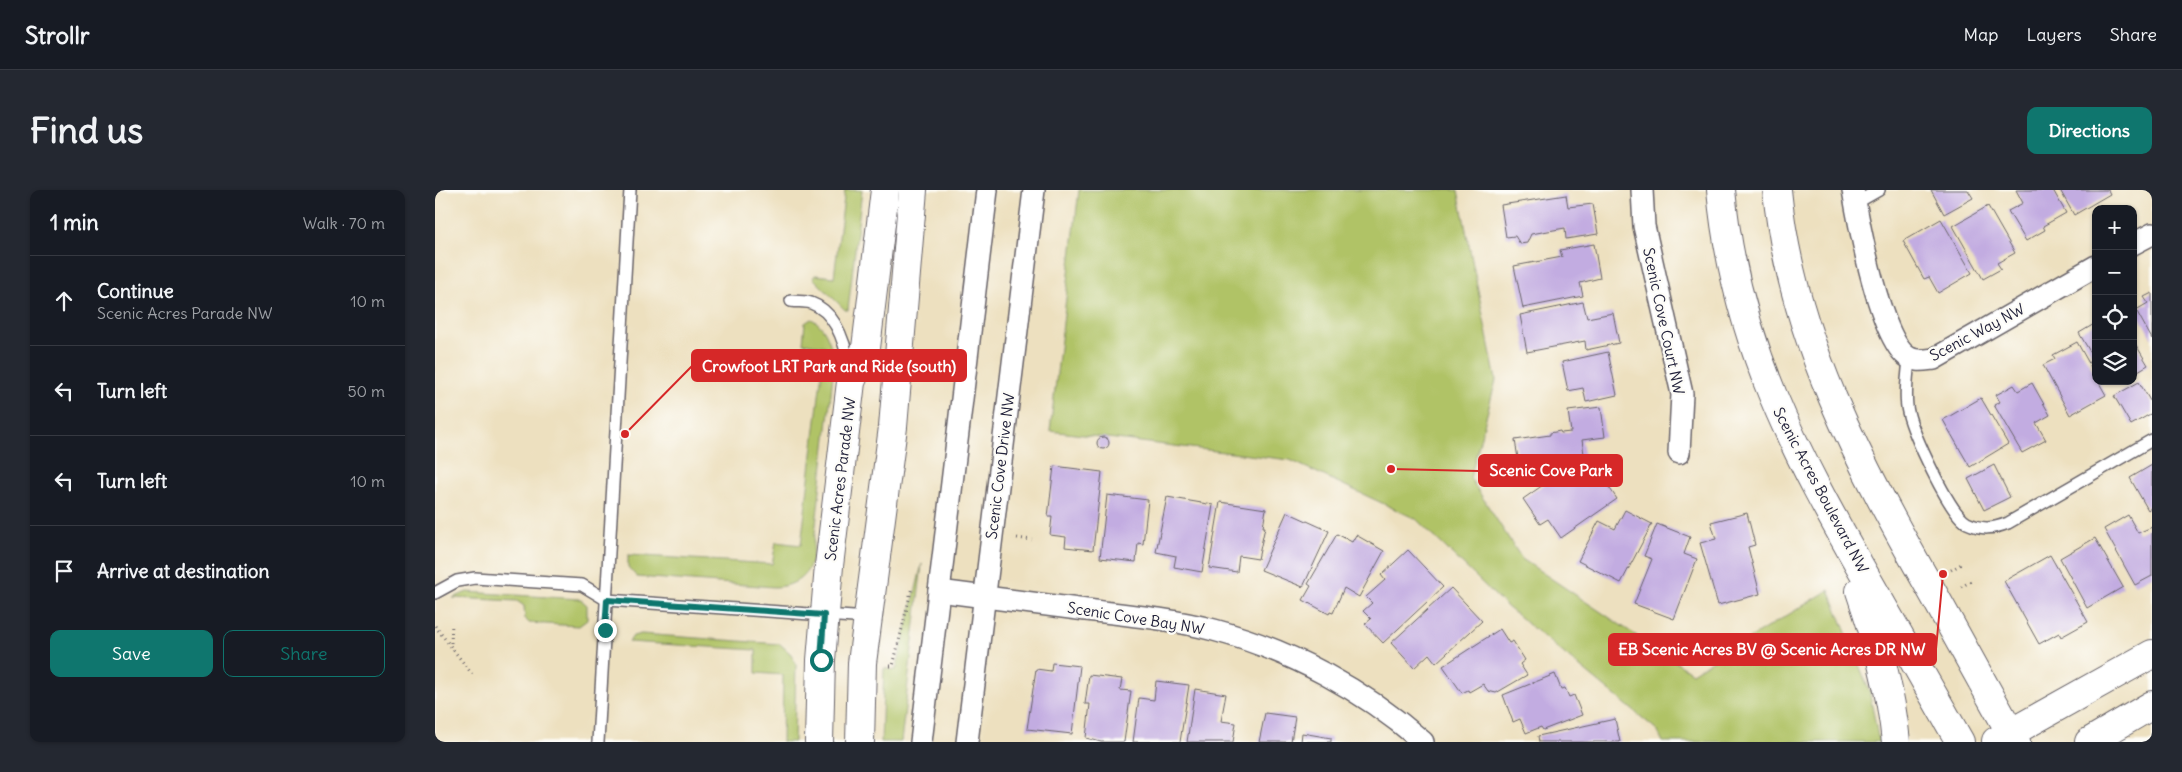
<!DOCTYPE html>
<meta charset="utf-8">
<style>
:root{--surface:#171b24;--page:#242831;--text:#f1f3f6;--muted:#9ea1a6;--line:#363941;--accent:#0f766e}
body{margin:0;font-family:Delius,sans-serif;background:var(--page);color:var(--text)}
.controls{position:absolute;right:15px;top:15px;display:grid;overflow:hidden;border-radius:10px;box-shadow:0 1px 4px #0004}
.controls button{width:45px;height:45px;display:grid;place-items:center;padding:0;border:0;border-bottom:1px solid var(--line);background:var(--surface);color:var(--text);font:25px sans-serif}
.stop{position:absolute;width:15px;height:15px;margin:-11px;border:4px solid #0f766e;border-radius:50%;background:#fff}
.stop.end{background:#0f766e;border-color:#fff;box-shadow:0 1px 5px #0008}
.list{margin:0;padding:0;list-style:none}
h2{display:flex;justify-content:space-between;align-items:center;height:65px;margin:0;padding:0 20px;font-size:21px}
h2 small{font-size:16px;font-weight:400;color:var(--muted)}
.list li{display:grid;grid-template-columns:32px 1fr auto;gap:15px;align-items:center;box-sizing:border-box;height:90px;padding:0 20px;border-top:1px solid var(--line)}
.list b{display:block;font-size:19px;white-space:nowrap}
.list p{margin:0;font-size:16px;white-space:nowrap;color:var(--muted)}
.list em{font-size:16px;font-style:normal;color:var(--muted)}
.actions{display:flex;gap:10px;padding:15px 20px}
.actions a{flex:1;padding:11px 0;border:1px solid var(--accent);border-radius:10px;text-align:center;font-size:18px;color:var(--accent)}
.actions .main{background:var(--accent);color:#fff}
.icon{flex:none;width:28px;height:28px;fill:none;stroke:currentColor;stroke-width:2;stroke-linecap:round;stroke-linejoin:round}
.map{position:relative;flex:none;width:1717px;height:552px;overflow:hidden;border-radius:10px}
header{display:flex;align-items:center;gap:30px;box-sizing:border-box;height:70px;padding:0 25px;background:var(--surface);border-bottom:1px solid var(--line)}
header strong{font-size:24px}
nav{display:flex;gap:28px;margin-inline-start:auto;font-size:18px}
.intro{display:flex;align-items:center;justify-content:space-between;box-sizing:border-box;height:120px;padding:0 30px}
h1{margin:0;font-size:35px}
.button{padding:12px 22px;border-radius:10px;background:var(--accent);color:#fff;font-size:18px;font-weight:700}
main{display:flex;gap:30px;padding:0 30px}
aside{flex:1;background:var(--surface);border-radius:10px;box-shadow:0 1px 4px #0004}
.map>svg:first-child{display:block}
.green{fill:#b0c366;stroke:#697250}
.building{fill:#c2ace1}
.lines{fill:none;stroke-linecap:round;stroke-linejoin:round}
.service-casing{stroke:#696469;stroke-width:14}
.minor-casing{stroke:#696469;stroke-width:24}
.tertiary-casing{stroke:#696469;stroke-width:30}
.path{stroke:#696469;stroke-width:3;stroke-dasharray:1 4;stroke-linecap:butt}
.service{stroke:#fff;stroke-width:11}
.minor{stroke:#fff;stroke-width:21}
.tertiary{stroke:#fff;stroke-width:28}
.route{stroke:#0f766e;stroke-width:6}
.labels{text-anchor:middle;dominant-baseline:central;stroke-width:4.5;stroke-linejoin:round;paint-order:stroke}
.street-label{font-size:15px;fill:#22223b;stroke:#fdfcf7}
.leader{fill:none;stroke:#d62828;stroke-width:2}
.callout-dot{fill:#d62828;stroke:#fdfcf7;stroke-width:2}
.callout{fill:#d62828;stroke:#d62828;stroke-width:2}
.callout-label{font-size:16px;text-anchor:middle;font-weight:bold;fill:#fff}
</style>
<header>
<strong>Strollr</strong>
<nav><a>Map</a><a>Layers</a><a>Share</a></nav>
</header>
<div class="intro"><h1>Find us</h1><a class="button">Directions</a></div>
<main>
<aside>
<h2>1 min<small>Walk · 70 m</small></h2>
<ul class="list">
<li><svg class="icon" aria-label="ahead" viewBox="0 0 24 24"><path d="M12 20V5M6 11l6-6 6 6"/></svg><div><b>Continue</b><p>Scenic Acres Parade NW</p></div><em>10 m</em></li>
<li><svg class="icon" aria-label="left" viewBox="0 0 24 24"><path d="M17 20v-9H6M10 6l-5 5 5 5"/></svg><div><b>Turn left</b></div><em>50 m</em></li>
<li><svg class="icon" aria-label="left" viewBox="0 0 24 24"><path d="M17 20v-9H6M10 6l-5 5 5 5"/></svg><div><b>Turn left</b></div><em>10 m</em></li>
<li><svg class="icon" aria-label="arrive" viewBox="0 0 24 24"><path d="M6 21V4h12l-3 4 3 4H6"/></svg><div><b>Arrive at destination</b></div></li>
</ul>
<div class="actions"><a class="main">Save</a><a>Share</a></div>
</aside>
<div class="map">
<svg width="1717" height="552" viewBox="0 0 1717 552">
<rect width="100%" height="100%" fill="#fdfcf7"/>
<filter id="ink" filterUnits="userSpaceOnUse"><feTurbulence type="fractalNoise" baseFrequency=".02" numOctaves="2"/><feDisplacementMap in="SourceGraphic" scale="10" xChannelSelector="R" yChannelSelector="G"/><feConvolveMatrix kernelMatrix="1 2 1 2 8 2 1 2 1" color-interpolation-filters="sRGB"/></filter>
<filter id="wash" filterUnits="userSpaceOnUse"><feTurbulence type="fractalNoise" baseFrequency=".0096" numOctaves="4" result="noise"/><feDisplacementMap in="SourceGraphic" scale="20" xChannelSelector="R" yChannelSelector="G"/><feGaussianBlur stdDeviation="1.12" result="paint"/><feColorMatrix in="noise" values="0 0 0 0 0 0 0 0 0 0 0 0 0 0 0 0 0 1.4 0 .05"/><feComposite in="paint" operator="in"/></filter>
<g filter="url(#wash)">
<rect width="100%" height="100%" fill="#ede0bf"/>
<!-- green -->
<g class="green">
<polygon points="410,0 427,0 413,120 410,120 378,88 380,85 399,87"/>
<polygon points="644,0 1023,0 1061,190 1035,288 1087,369 1257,483 1394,400 1434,500 1444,552 1228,552 1222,540 1071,416 981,329 855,270 615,241"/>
<path d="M376,129C393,136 398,161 399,177L377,370C372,388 357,397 339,397L202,387L193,377V365L337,374L341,352L366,355L390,156L368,153L370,133Z"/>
<polygon points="487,374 466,552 446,552 449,478 461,480"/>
<polygon points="32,402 145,409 152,415 152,430 144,436 94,433 90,429 89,416 82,411 18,408"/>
<polygon points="206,444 345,454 356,464 361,475 359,552 347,552 348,485 321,483 321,460 194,452 198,446"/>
</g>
<g id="blocks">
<!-- building -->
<g class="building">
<polygon points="1496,0 1533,0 1538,8 1509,24"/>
<polygon points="1581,0 1618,0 1631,23 1608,36 1610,40 1591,51 1573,21 1588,13"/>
<polygon points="1625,0 1673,0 1675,4 1639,25"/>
<polygon points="1131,5 1133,17 1158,14 1163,44 1131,49 1130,38 1096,44 1092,53 1085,54 1080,46 1071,47 1066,15"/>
<polygon points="1553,16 1580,63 1562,73 1566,79 1548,89 1518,36"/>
<polygon points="1506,29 1537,83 1503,103 1494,87 1489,89 1468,51"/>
<polygon points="1159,54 1165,88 1145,93 1148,106 1088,118 1079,76 1127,67 1125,60"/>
<polygon points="1717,103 1717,149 1701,120 1713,113 1709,107"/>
<polygon points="1148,112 1152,128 1178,123 1184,153 1151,160 1150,151 1092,162 1085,125"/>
<polygon points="1661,133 1661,172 1644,143"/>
<polygon points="1698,150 1713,175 1698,184"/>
<polygon points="1642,152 1661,186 1661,191 1663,191 1671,205 1635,225 1608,175 1620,169 1618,165"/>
<polygon points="1173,162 1182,205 1151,212 1148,198 1133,201 1127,172"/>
<polygon points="1704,192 1717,214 1717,223 1696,235 1679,206"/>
<polygon points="1597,193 1615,225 1601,233 1611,250 1587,263 1559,215 1565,212 1561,205 1579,195 1583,201"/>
<polygon points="1546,208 1573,254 1535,277 1508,230"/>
<polygon points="1166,217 1170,247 1147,250 1150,271 1085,281 1080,250 1115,245 1115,243 1125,241 1126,243 1136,242 1133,221"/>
<circle cx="668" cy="253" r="6"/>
<polygon points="1559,275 1575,307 1549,320 1533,289"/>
<polygon points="1717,275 1717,317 1713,320 1695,288"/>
<polygon points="619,276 667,282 658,360 630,357 631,347 615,345 617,327 613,327"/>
<polygon points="1161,278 1182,309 1126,348 1113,329 1105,334 1088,309 1131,279 1140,292"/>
<polygon points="672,305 713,310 708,354 703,353 701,372 665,368"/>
<polygon points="732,307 778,315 767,382 739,377 741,366 721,362"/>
<polygon points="785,312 831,319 828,337 830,337 823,369 804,366 802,382 774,378"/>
<polygon points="1190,320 1217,334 1186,393 1143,371 1164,331 1180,339"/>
<polygon points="852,322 894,341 868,397 826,380"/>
<polygon points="1312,323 1320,355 1313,357 1325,404 1283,415 1265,353 1281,349 1276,332"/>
<polygon points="1693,325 1703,343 1717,337 1717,386 1700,395 1669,339"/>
<polygon points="1222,334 1255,347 1249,364 1262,369 1239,429 1199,414 1217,369 1209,366"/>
<polygon points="902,344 917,352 921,345 949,361 924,407 909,398 898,423 895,422 894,424 868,410 876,396 873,394"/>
<polygon points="1660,348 1688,397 1652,418 1625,368"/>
<polygon points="973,360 1008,397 948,453 930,434 936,429 928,421 937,413 931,407 950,390 946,385"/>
<polygon points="1615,365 1653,432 1626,447 1624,443 1604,454 1569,391"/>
<polygon points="1016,398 1047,431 1001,473 994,464 979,478 956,453"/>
<polygon points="1065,439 1074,453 1078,451 1090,470 1085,474 1092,485 1061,503 1053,501 1048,494 1034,502 1033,500 1027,503 1008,476"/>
<polygon points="617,473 645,476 637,544 592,539 601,479 616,481"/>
<polygon points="1120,484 1126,499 1130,498 1134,507 1139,505 1147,525 1108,540 1106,537 1091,543 1085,529 1078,532 1068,505"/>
<polygon points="654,485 687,489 685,500 696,501 689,552 666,552 651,548 655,514 650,514"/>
<polygon points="721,491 754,495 745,552 698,552 704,508 719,510"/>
<polygon points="760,499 791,504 786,531 801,533 798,552 752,552"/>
<polygon points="830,523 860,527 856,552 824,552"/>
<polygon points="1180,529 1185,552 1104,552 1103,546"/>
<polygon points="867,543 896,548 896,552 866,552"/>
</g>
</g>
</g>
<g filter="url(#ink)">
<use href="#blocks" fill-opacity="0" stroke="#696469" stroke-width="1"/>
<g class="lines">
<defs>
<g id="service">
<polyline points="1421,13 1444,0"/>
<path d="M356,111C362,112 371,111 376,113C402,122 411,156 415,180"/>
<path d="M1474,168C1473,184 1469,206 1473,222C1478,243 1514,323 1532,333C1547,340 1558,339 1573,333L1717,250"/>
<polyline points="0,403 22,391 40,388 147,395 172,410 433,428"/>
<polyline points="163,552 195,0"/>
</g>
<g id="minor">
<polyline points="1207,0 1209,36 1247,204 1244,263"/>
<path d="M1418,0C1424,34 1445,150 1473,167C1481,172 1490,170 1499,169L1661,76"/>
<polyline points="1698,54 1717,44"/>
<path d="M504,401C553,407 602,414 651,420C694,425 737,429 779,440C855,460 929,500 988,552"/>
<polyline points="486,552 552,0"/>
<polyline points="532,552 599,0"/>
</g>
<g id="tertiary">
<path d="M1286,0C1300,152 1361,265 1435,394C1465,446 1495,499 1525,552"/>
<path d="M1342,0C1356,147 1426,277 1498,403C1526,453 1553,503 1581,552"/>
<path d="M1425,401C1442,451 1456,500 1461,552"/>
<polyline points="1561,551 1717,464"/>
<polyline points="384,552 386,470 394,376 416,192 431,158 450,0"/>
<polyline points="425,552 427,473 458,237 478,0"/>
<polyline points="1654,552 1717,515"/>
</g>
</defs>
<!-- service casing -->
<use href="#service" class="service-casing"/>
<!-- minor casing -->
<use href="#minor" class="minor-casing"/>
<!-- tertiary casing -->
<use href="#tertiary" class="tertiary-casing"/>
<!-- path -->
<g class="path">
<polyline points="582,348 597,350"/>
<polyline points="1516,380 1528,373"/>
<polyline points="1526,397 1538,390"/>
<polyline points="0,436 37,484"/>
<polyline points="16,453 17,433"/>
<polyline points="455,476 458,476 477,397"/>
</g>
<!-- service -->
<use href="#service" class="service"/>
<!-- minor -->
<use href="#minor" class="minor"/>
<!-- tertiary -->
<use href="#tertiary" class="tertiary"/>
</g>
</g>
<g class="lines" filter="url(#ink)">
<!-- route -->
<polyline class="route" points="170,440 172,410 389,425 386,470"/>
</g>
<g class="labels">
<!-- street labels -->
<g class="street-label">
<text transform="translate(1229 131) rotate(78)">Scenic Cove Court NW</text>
<text transform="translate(1542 142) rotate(-28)">Scenic Way NW</text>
<text transform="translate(565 276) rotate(-83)">Scenic Cove Drive NW</text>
<text transform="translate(405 289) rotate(-83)">Scenic Acres Parade NW</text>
<text transform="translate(1386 300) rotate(62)">Scenic Acres Boulevard NW</text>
<text transform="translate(701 428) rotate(9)">Scenic Cove Bay NW</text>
</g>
</g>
<!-- callouts -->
<path class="leader" d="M190 244L257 176M956 279L1044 281M1508 384L1501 459"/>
<g class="callout-dot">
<circle cx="190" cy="244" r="5"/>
<circle cx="956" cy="279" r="5"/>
<circle cx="1508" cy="384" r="5"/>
</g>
<g class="callout">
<rect x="257" y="160" width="274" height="31" rx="5"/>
<rect x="1044" y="265" width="143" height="31" rx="5"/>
<rect x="1174" y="444" width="327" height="31" rx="5"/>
</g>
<g class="callout-label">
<text x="394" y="182">Crowfoot LRT Park and Ride (south)</text>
<text x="1116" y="286">Scenic Cove Park</text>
<text x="1337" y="465">EB Scenic Acres BV @ Scenic Acres DR NW</text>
</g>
</svg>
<div class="controls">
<button>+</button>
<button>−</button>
<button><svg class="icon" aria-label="locate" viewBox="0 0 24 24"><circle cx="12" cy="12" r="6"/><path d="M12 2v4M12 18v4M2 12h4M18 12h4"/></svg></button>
<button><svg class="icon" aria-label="layers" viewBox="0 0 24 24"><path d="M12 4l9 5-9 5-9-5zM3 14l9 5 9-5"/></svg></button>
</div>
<div class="stop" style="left:386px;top:470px"></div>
<div class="stop end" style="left:170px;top:440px"></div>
</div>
</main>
